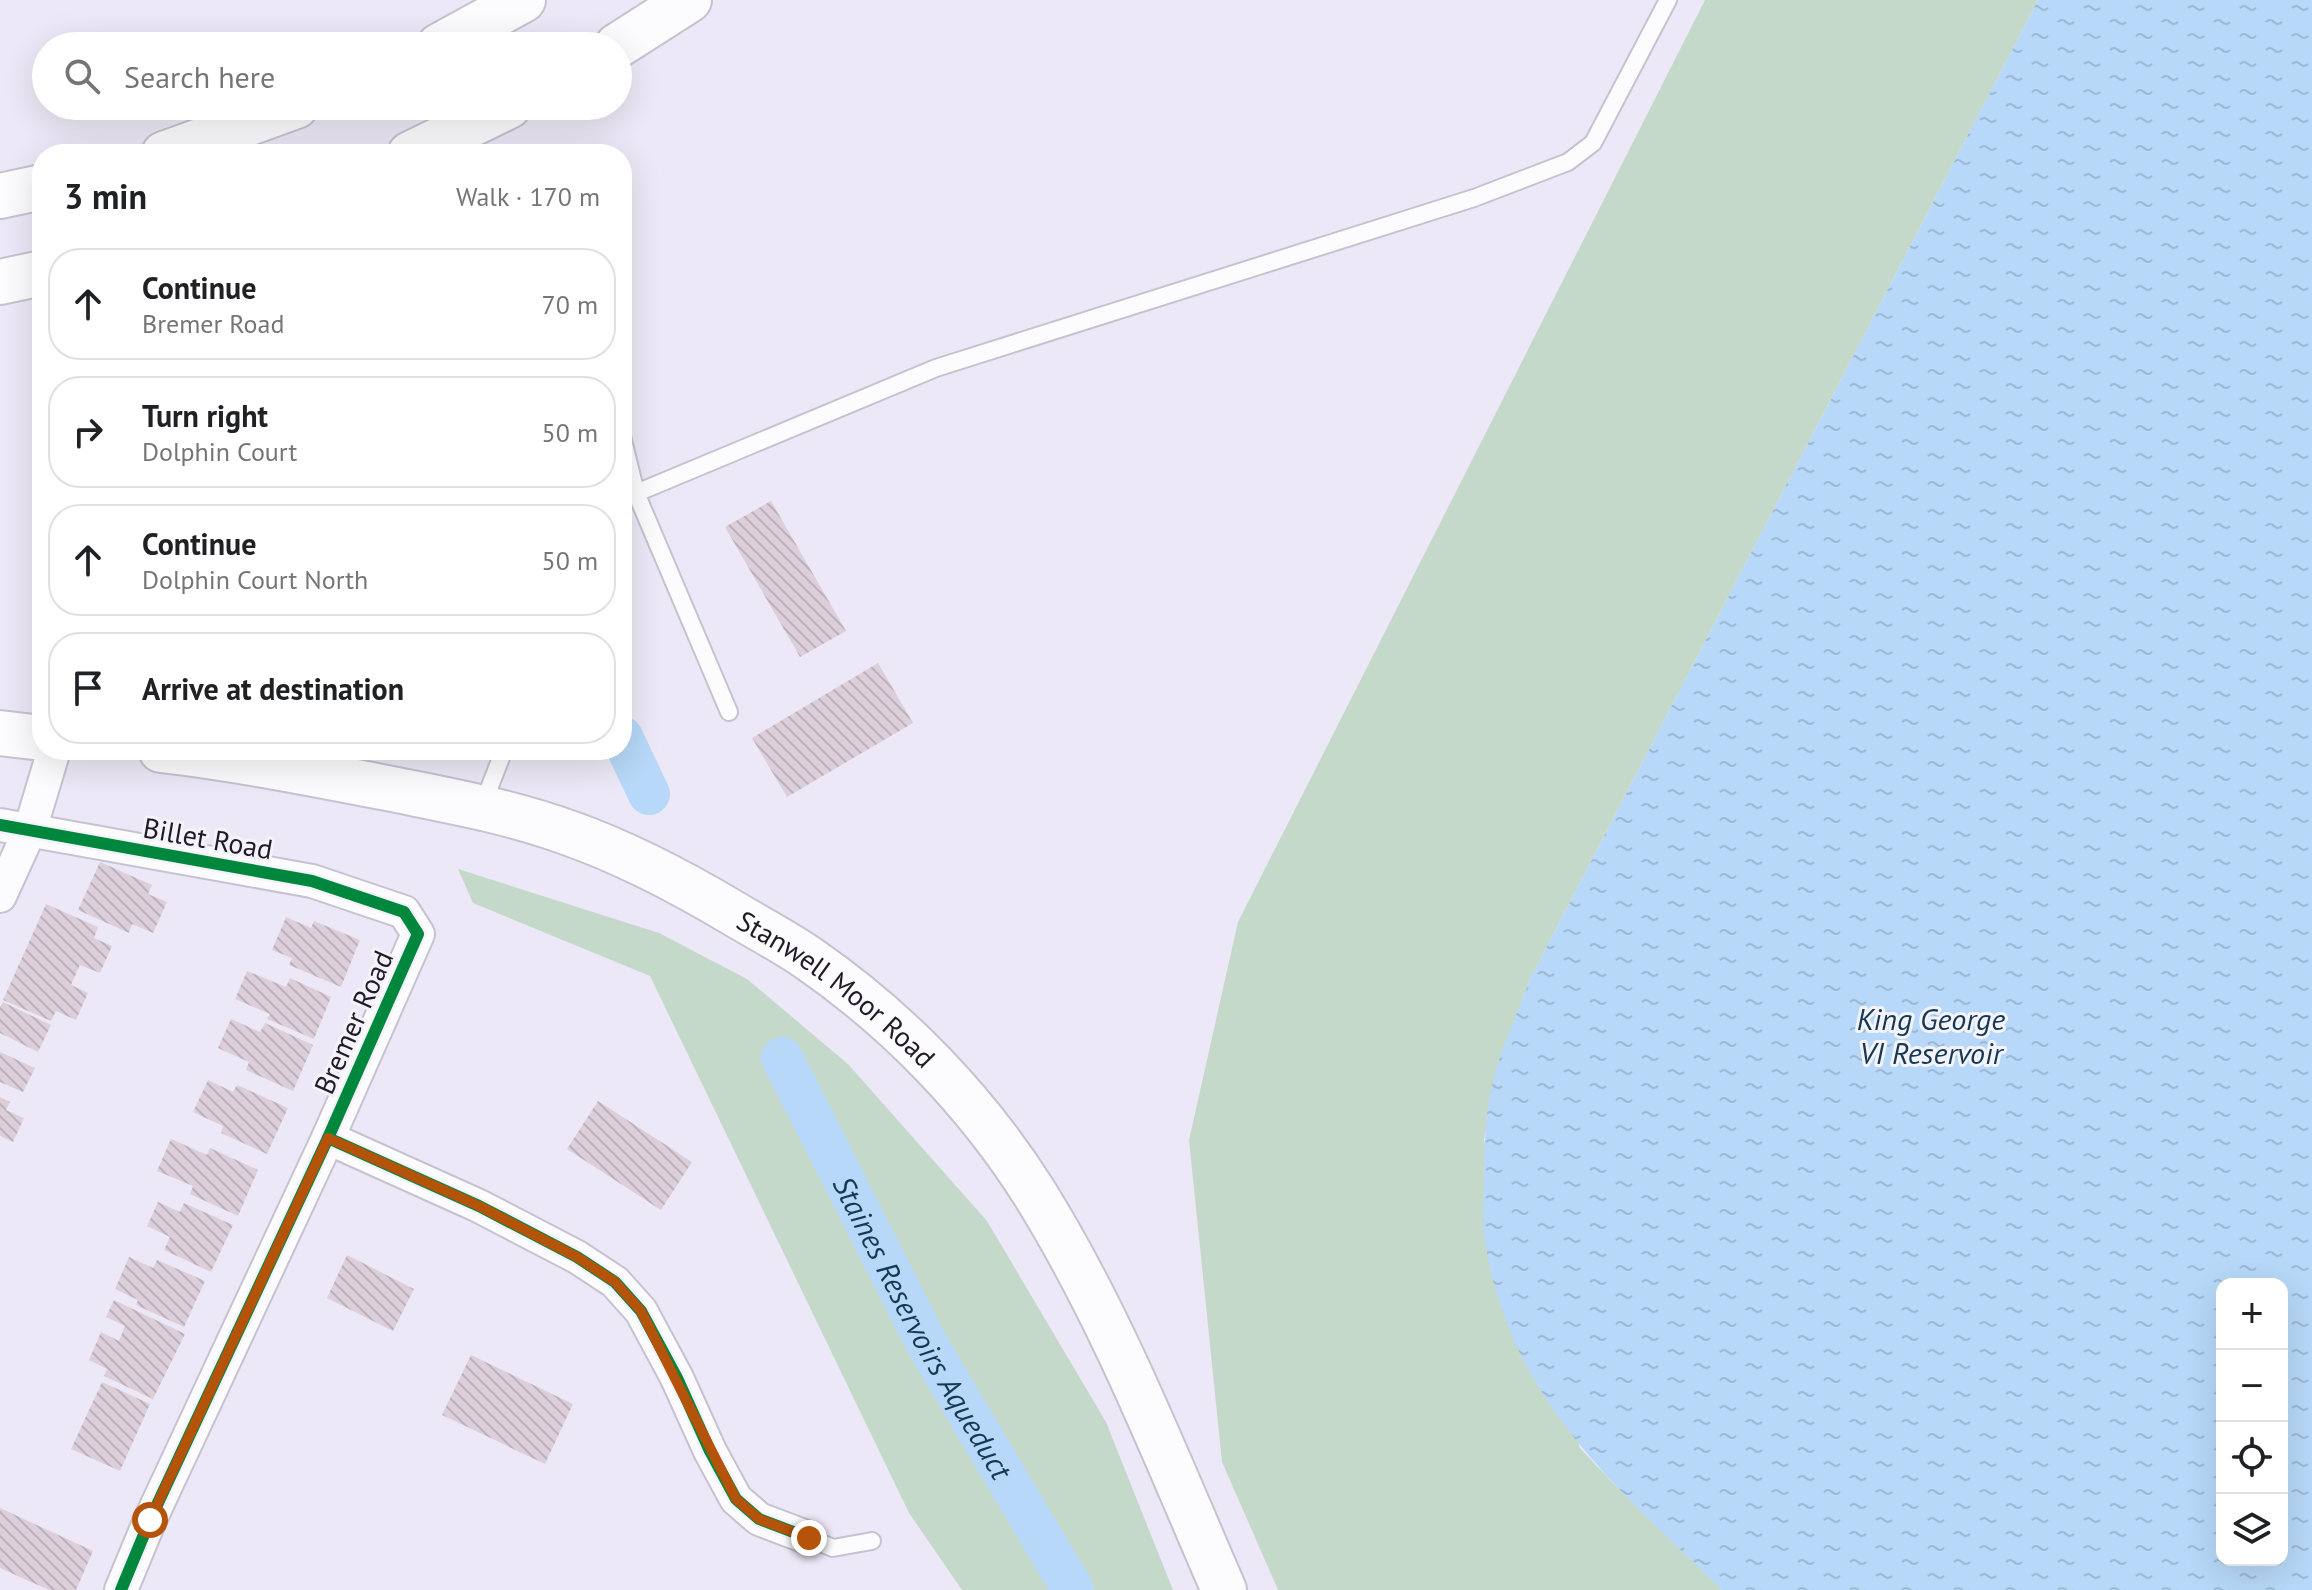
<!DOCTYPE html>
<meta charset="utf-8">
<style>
:root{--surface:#fff;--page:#f6f6f6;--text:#202124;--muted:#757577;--line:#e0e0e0}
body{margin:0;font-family:"PT Sans",sans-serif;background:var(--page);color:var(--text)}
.controls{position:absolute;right:24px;bottom:24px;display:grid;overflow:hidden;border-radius:16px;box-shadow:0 8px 32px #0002}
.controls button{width:72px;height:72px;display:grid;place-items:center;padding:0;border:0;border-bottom:2px solid var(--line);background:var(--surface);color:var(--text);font:40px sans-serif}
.stop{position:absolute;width:24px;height:24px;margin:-18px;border:6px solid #b45309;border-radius:50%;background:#fff}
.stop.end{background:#b45309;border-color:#fff;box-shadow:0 2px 8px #0008}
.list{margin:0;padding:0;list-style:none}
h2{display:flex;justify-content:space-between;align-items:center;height:104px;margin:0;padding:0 32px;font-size:34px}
h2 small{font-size:26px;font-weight:400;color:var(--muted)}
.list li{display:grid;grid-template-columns:52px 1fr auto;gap:24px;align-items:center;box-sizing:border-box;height:112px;margin:0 16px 16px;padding:0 16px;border:2px solid var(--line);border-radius:32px}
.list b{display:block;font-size:30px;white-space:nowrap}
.list p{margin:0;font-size:26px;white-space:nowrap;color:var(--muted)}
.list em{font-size:26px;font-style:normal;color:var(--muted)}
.icon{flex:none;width:44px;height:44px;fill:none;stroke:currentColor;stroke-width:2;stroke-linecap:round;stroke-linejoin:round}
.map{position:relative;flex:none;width:2312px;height:1590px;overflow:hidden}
.search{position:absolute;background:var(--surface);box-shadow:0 8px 32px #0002;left:32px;top:32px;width:600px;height:88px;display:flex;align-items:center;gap:20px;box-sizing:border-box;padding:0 28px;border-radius:44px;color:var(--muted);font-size:30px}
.panel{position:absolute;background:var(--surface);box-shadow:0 8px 32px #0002;left:32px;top:144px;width:600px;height:616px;border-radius:32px}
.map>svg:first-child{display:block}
.grass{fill:#c5d9ca}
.water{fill:url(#water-ripples);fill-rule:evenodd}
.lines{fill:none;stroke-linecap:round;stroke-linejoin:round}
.canal{stroke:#b7d8f8;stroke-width:42}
.building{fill:url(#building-back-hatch)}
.service-casing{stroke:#c7c2cf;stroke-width:20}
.minor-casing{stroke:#c7c2cf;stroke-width:36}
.primary-casing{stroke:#c7c2cf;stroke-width:48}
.trunk-casing{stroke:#c7c2cf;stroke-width:48}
.service{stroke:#fcfcfe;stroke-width:16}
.minor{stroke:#fcfcfe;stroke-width:32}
.primary{stroke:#fcfcfe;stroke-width:44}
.trunk{stroke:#fcfcfe;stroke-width:44}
.cycleway-casing{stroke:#f5f3fa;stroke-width:17}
.cycleway{stroke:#00873e;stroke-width:12}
.route{stroke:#b45309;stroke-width:10}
.labels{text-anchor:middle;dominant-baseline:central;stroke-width:6;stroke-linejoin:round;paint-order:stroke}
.street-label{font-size:28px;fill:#201b27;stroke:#f5f3fa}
.water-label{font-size:30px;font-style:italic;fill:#143954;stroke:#f5f3fa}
</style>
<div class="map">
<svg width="2312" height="1590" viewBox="0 0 2312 1590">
<defs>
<pattern id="water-ripples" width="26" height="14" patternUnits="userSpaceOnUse" patternTransform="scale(2)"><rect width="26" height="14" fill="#b7d8f8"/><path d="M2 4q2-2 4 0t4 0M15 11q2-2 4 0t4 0" fill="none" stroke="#9db9d5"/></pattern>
<pattern id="building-back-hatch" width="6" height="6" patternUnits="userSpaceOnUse" patternTransform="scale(2)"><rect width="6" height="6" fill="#dccfd9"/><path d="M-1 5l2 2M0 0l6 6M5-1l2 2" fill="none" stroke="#bcb1ba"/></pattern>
</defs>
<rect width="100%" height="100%" fill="#ede8f7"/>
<!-- grass -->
<g class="grass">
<polygon points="1705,0 2038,0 1530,979 1496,1071 1484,1140 1580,1448 1613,1483 1722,1590 1278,1590 1222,1462 1189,1140 1238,922"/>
<polygon points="458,869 659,933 747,979 848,1064 987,1221 1106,1422 1173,1590 962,1590 909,1513 650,976 473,903"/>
</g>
<!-- water -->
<path class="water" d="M2038,0H2312V1590H1722C1614,1485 1504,1393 1484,1233C1482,1217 1484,1200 1484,1184C1484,1146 1485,1107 1496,1070C1505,1039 1519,1009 1530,979ZM2222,1284H2282V1560H2222Z"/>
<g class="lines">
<!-- canal -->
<g class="canal">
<polyline points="622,737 649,794"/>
<path id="s1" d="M782,1058L927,1344L1073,1590"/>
</g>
</g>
<!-- building -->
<g class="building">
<polygon points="771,501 846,631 800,657 725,527"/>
<polygon points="878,663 913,723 787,797 752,738"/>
<polygon points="100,862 152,885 148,894 167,902 153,933 132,924 129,933 78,910"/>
<polygon points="46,904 98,927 94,938 112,946 100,973 80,965 71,985 88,993 76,1020 56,1011 51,1021 3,1000"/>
<polygon points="286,917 311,928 314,921 360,940 341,987 289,965 292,958 272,950"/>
<polygon points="247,971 286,987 290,978 331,997 314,1039 267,1019 270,1014 235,999"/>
<polygon points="3,1002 51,1025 38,1052 0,1033 0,1007"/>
<polygon points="231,1019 260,1032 265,1023 313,1045 293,1091 246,1070 249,1062 218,1048"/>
<polygon points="0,1052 35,1068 23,1092 0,1082"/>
<polygon points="208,1080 233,1092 237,1085 288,1108 267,1154 221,1133 223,1126 193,1112"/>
<polygon points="0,1097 10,1102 6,1110 24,1118 13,1142 0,1136"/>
<polygon points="598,1101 692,1162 661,1210 567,1149"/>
<polygon points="171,1139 207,1155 210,1148 258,1170 238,1216 190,1194 193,1186 157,1171"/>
<polygon points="158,1202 180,1212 184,1203 233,1225 211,1272 164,1250 170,1237 147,1226"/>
<polygon points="347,1255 414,1289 393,1331 327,1298"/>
<polygon points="129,1257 153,1268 157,1260 205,1281 184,1327 136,1305 138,1300 115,1289"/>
<polygon points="114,1300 185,1334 153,1399 104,1376 107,1369 89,1360 101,1332 119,1341 125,1326 106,1317"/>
<polygon points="471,1355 573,1404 545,1464 442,1415"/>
<polygon points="102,1382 150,1404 120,1471 71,1449"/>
<polygon points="0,1508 93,1551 76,1590 49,1590 0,1568"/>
</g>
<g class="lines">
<defs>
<g id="service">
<polyline points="622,436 636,493 729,712"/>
<polyline points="622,499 936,368 1474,198 1568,162 1593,143 1668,0"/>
<polyline points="483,804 504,750"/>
<polyline points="809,1538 833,1548 872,1541"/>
</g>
<g id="minor">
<polyline points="0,825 312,881 404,912 418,934 328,1138 150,1520 121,1590"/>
<polyline points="0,896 30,830 54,750"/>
<polyline points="328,1138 479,1206 577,1257 615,1282 641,1311 677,1378 710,1451 736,1499 759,1519 809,1538"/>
</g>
<g id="primary">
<polyline points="0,733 42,738"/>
<path id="s2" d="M161,750C238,759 315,774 392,789C451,801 512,812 569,833C626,853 681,882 733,913C758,928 785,942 808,958C898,1020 977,1102 1035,1194C1112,1318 1166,1457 1224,1590"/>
</g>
<g id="trunk">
<polyline points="439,46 523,0"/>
<polyline points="617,46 689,0"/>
<polyline points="164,154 296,106"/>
<polyline points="410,154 509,106"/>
<polyline points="0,196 42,187"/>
<polyline points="0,282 42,273"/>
</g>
</defs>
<!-- service casing -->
<use href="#service" class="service-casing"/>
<!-- minor casing -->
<use href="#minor" class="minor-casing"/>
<!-- primary casing -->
<use href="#primary" class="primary-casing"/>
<!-- trunk casing -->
<use href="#trunk" class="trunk-casing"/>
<!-- service -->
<use href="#service" class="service"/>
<!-- minor -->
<use href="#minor" class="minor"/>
<!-- primary -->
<use href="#primary" class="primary"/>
<!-- trunk -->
<use href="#trunk" class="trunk"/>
<defs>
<g id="cycleway">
<polyline points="0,825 312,881 404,912 418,934 328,1138 150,1520 121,1590"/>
<polyline points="328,1138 479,1206 577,1257 615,1282 641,1311 677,1378 710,1451 736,1499 759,1519 809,1538"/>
</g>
</defs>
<!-- cycleway casing -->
<use href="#cycleway" class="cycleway-casing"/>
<!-- cycleway -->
<use href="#cycleway" class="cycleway"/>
</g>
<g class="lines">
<!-- route -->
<polyline class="route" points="150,1520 328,1138 479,1206 577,1257 615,1282 641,1311 736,1499 759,1519 809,1538"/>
</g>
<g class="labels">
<!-- street labels -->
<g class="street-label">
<text transform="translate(208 838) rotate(10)">Billet Road</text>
<text stroke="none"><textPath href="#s2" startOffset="728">Stanwell Moor Road</textPath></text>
<text transform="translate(353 1022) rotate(-66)">Bremer Road</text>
</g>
<!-- water labels -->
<g class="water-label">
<text x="1931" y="1018">King George<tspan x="1931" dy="34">VI Reservoir</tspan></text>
<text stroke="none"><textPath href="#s1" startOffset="304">Staines Reservoirs Aqueduct</textPath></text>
</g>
</g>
</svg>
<div class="controls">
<button>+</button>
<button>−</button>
<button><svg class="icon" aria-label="locate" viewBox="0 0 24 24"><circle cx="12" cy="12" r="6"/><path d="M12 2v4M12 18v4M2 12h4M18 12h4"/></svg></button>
<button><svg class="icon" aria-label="layers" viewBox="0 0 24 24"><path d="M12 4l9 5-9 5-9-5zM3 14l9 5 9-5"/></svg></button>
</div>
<div class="stop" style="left:150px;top:1520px"></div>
<div class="stop end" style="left:809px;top:1538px"></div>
<div class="search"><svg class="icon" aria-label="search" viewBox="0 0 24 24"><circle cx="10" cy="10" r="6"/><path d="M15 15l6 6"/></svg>Search here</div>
<section class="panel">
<h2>3 min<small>Walk · 170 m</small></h2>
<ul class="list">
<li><svg class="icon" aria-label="ahead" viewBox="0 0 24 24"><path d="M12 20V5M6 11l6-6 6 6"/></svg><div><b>Continue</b><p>Bremer Road</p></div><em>70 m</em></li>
<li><svg class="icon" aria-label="right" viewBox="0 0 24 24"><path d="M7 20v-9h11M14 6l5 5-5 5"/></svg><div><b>Turn right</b><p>Dolphin Court</p></div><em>50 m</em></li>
<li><svg class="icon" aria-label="ahead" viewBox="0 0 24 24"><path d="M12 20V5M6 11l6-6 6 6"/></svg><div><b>Continue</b><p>Dolphin Court North</p></div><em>50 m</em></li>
<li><svg class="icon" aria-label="arrive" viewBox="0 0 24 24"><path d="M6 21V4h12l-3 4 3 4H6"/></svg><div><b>Arrive at destination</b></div></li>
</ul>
</section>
</div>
